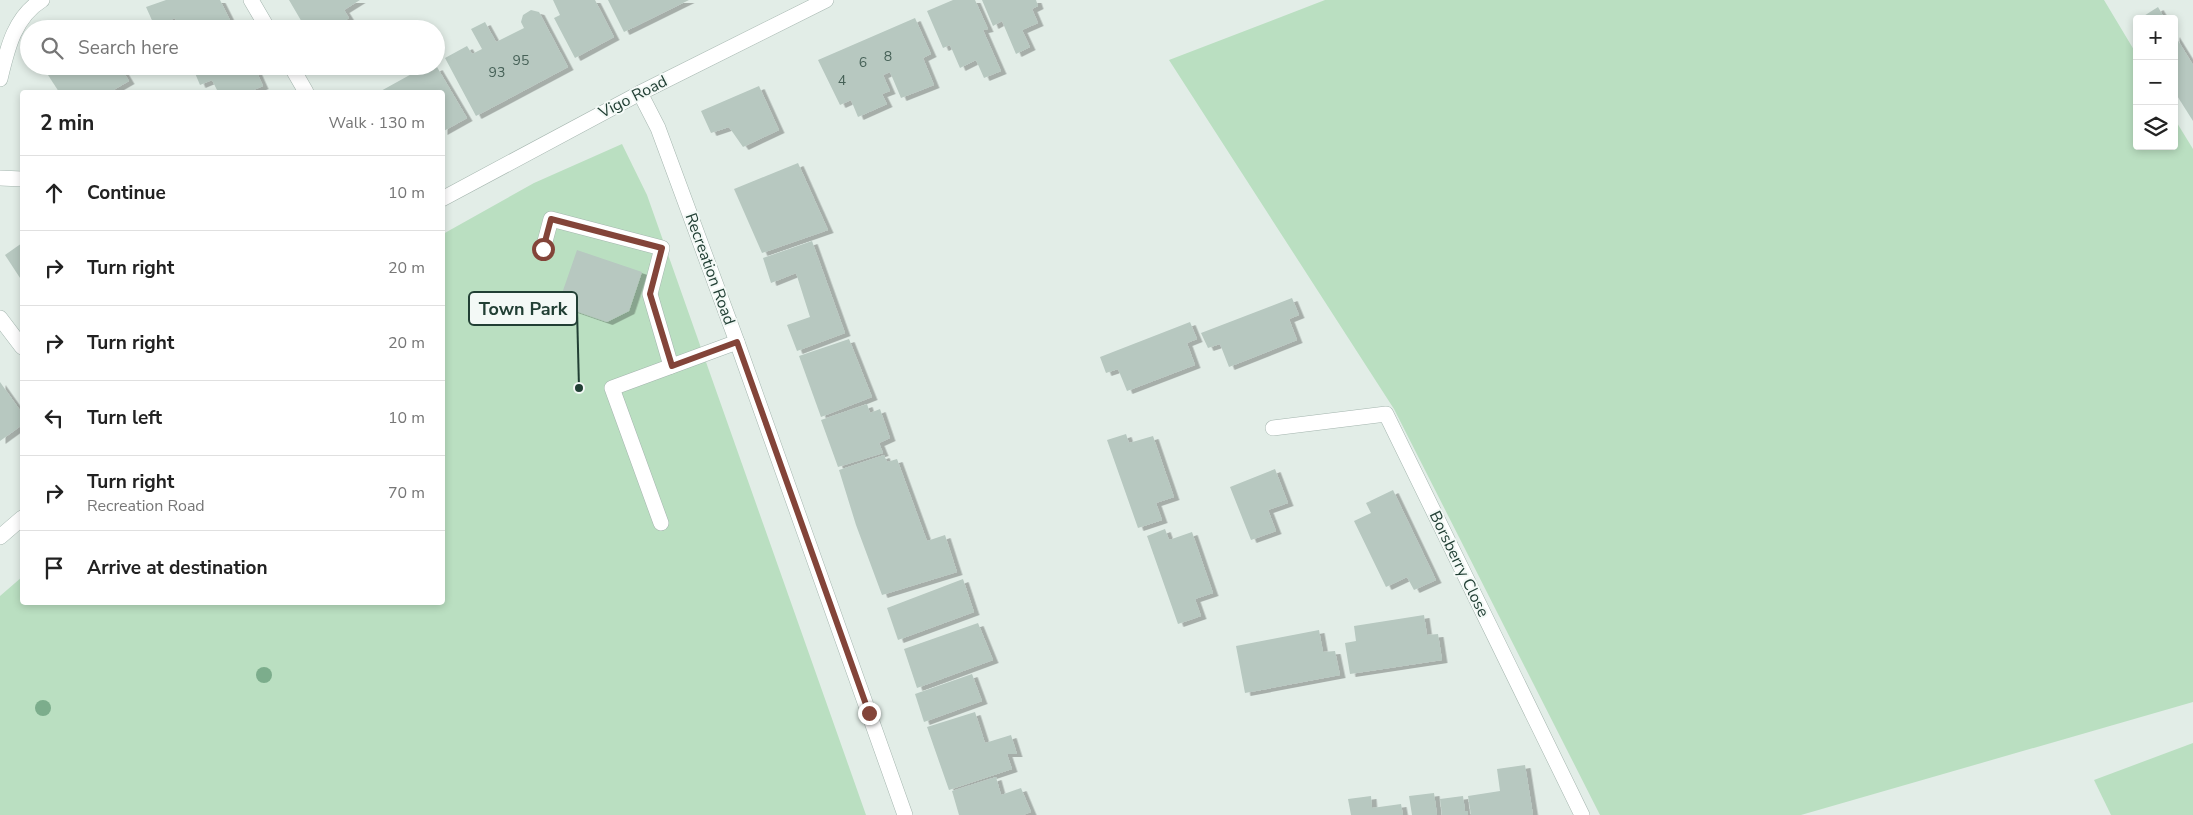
<!DOCTYPE html>
<meta charset="utf-8">
<style>
:root{--surface:#fff;--page:#f6f6f6;--text:#222;--muted:#767676;--line:#e0e0e0}
body{margin:0;font-family:"Nunito Sans",sans-serif;background:var(--page);color:var(--text)}
.controls{position:absolute;right:15px;top:15px;display:grid;overflow:hidden;border-radius:5px;box-shadow:0 2px 8px #0003}
.controls button{width:45px;height:45px;display:grid;place-items:center;padding:0;border:0;border-bottom:1px solid var(--line);background:var(--surface);color:var(--text);font:25px sans-serif}
.stop{position:absolute;width:15px;height:15px;margin:-11px;border:4px solid #834439;border-radius:50%;background:#fff}
.stop.end{background:#834439;border-color:#fff;box-shadow:0 1px 5px #0008}
.list{margin:0;padding:0;list-style:none}
h2{display:flex;justify-content:space-between;align-items:center;height:65px;margin:0;padding:0 20px;font-size:21px}
h2 small{font-size:16px;font-weight:400;color:var(--muted)}
.list li{display:grid;grid-template-columns:32px 1fr auto;gap:15px;align-items:center;box-sizing:border-box;height:75px;padding:0 20px;border-top:1px solid var(--line)}
.list b{display:block;font-size:19px;white-space:nowrap}
.list p{margin:0;font-size:16px;white-space:nowrap;color:var(--muted)}
.list em{font-size:16px;font-style:normal;color:var(--muted)}
.icon{flex:none;width:28px;height:28px;fill:none;stroke:currentColor;stroke-width:2;stroke-linecap:round;stroke-linejoin:round}
.map{position:relative;flex:none;width:2193px;height:815px;overflow:hidden}
.search{position:absolute;background:var(--surface);box-shadow:0 2px 8px #0003;left:20px;top:20px;width:425px;height:55px;display:flex;align-items:center;gap:12px;box-sizing:border-box;padding:0 18px;border-radius:28px;color:var(--muted);font-size:19px}
.panel{position:absolute;background:var(--surface);box-shadow:0 2px 8px #0003;left:20px;top:90px;width:425px;height:515px;border-radius:5px}
.map>svg:first-child{display:block}
.green{fill:#badfc1}
.building{fill:#b7c8c0;filter:url(#shadow)}
.lines{fill:none;stroke-linecap:round;stroke-linejoin:round}
.lane-casing{stroke:#a4b5ae;stroke-width:16}
.street-casing{stroke:#a4b5ae;stroke-width:16}
.lane{stroke:#fff;stroke-width:15}
.street{stroke:#fff;stroke-width:15}
.tree{fill:#7cad8c}
.route{stroke:#834439;stroke-width:6}
.labels{text-anchor:middle;dominant-baseline:central;stroke-width:4;stroke-linejoin:round;paint-order:stroke}
.number-label{font-size:14px;fill:#466157}
.street-label{font-size:16px;fill:#213f34;stroke:#f3f9f6}
.leader{fill:none;stroke:#213f34;stroke-width:2}
.callout-dot{fill:#213f34;stroke:#f3f9f6;stroke-width:2}
.callout{fill:#f3f9f6;stroke:#213f34;stroke-width:2}
.callout-label{font-size:18px;text-anchor:middle;font-weight:bold;fill:#213f34}
</style>
<div class="map">
<svg width="2193" height="815" viewBox="0 0 2193 815">
<defs>
<filter id="shadow"><feDropShadow dx="5.5" dy="3" stdDeviation="0" flood-color="#0004"/></filter>
</defs>
<rect width="100%" height="100%" fill="#e2ede7"/>
<!-- green -->
<g class="green">
<polygon points="1325,0 2104,0 2137,55 2137,146 2174,146 2174,118 2193,149 2193,702 1801,815 1600,815 1394,409 1169,60"/>
<polygon points="622,144 647,195 866,815 0,815 0,596 22,577 22,602 442,602 443,234 534,183"/>
<polygon points="2193,743 2193,815 2111,815 2094,780"/>
</g>
<!-- building -->
<g class="building">
<polygon points="166,0 220,0 233,26 228,29 176,29 179,27 175,18 155,27 146,7"/>
<polygon points="289,0 360,0 344,10 349,18 331,29 306,29"/>
<polygon points="553,0 595,0 614,37 575,58 554,18 560,15"/>
<polygon points="608,0 689,0 624,32"/>
<polygon points="953,0 975,0 988,29 983,30 1001,71 984,78 976,60 960,68 950,45 943,48 927,11"/>
<polygon points="982,0 1036,0 1038,6 1032,9 1038,23 1022,30 1030,47 1016,54 1002,21 993,26"/>
<polygon points="2158,7 2165,19 2139,19"/>
<polygon points="531,10 539,12 568,67 476,116 445,58 467,46 472,54 482,49 471,29 485,22 496,42 524,28 521,22 523,15"/>
<polygon points="915,18 931,54 923,58 934,85 901,98 890,72 883,75 890,91 882,94 887,104 858,117 851,100 840,105 818,60"/>
<polygon points="2174,34 2193,65 2193,121 2174,91"/>
<polygon points="61,66 120,66 129,81 110,92 59,92 48,75"/>
<polygon points="192,66 254,66 263,86 249,92 218,92 212,80 200,85"/>
<polygon points="426,66 430,71 437,67 467,118 442,132 442,92 379,92"/>
<polygon points="759,86 779,130 743,147 729,127 711,133 701,111"/>
<polygon points="798,163 828,230 762,253 734,189"/>
<polygon points="812,241 845,333 797,351 787,325 810,317 796,273 771,283 763,258"/>
<polygon points="22,243 22,281 5,255"/>
<polygon points="577,250 642,272 629,311 607,322 558,305"/>
<polygon points="1292,298 1299,315 1289,319 1297,340 1229,367 1220,344 1208,348 1201,333"/>
<polygon points="1190,322 1197,339 1187,343 1195,365 1127,391 1118,369 1106,373 1100,357"/>
<polygon points="849,339 872,397 821,417 799,356"/>
<polygon points="0,382 22,413 22,425 0,441"/>
<polygon points="867,404 870,413 880,409 890,438 879,443 883,453 838,467 821,420"/>
<polygon points="1126,434 1129,443 1153,436 1174,497 1156,503 1162,520 1138,528 1107,440"/>
<polygon points="884,455 887,462 897,459 927,541 945,535 957,572 882,595 856,525 839,470"/>
<polygon points="1275,469 1288,503 1268,510 1276,531 1251,540 1230,487"/>
<polygon points="1393,490 1436,580 1414,590 1407,577 1386,587 1354,521 1371,513 1366,503"/>
<polygon points="1165,529 1169,540 1192,532 1213,593 1195,599 1201,616 1178,624 1147,536"/>
<polygon points="963,579 974,612 898,640 887,608"/>
<polygon points="1424,615 1427,635 1438,634 1442,660 1350,674 1345,643 1356,641 1354,626"/>
<polygon points="978,623 993,660 917,688 904,649"/>
<polygon points="1319,630 1323,652 1335,651 1340,675 1245,693 1236,646"/>
<polygon points="972,674 982,701 924,722 915,694"/>
<polygon points="975,712 985,743 1011,735 1017,754 1007,754 1012,769 949,790 927,727"/>
<polygon points="1525,765 1533,815 1471,815 1468,796 1500,791 1497,769"/>
<polygon points="996,777 1001,795 1021,788 1031,812 1023,815 959,815 952,791"/>
<polygon points="1434,793 1437,815 1412,815 1409,796"/>
<polygon points="1371,796 1372,808 1401,804 1403,815 1351,815 1348,799"/>
<polygon points="1463,796 1465,811 1468,811 1468,815 1442,815 1440,799"/>
</g>
<g class="lines">
<defs>
<g id="lane">
<polyline points="0,178 22,179"/>
<polyline points="543,249 551,219 662,248 650,294 671,366"/>
<polyline points="661,523 612,388 737,342"/>
</g>
<g id="street">
<polyline points="251,0 268,29"/>
<polyline points="291,66 306,92"/>
<path d="M0,79C7,50 14,17 42,0"/>
<polyline points="640,93 658,128 737,342 905,815"/>
<polyline points="442,199 640,93 826,0"/>
<polyline points="0,318 22,347"/>
<polyline points="1273,428 1386,414 1582,815"/>
<polyline points="0,537 22,518"/>
</g>
</defs>
<!-- lane casing -->
<use href="#lane" class="lane-casing"/>
<!-- street casing -->
<use href="#street" class="street-casing"/>
<!-- lane -->
<use href="#lane" class="lane"/>
<!-- street -->
<use href="#street" class="street"/>
</g>
<!-- trees -->
<g class="tree">
<circle cx="264" cy="675" r="8"/>
<circle cx="43" cy="708" r="8"/>
</g>
<g class="lines">
<!-- route -->
<polyline class="route" points="543,249 551,219 662,248 650,294 672,366 737,342 869,713"/>
</g>
<g class="labels">
<!-- number labels -->
<g class="number-label">
<text x="888" y="56">8</text>
<text x="521" y="60">95</text>
<text x="863" y="62">6</text>
<text x="497" y="72">93</text>
<text x="842" y="80">4</text>
</g>
<!-- street labels -->
<g class="street-label">
<text transform="translate(633 97) rotate(-27)">Vigo Road</text>
<text transform="translate(710 269) rotate(70)">Recreation Road</text>
<text transform="translate(1459 564) rotate(64)">Borsberry Close</text>
</g>
</g>
<!-- callouts -->
<path class="leader" d="M579 388L577 309"/>
<circle class="callout-dot" cx="579" cy="388" r="5"/>
<rect class="callout" x="469" y="292" width="108" height="33" rx="5"/>
<g class="callout-label">
<text x="523" y="315">Town Park</text>
</g>
</svg>
<div class="controls">
<button>+</button>
<button>−</button>
<button><svg class="icon" aria-label="layers" viewBox="0 0 24 24"><path d="M12 4l9 5-9 5-9-5zM3 14l9 5 9-5"/></svg></button>
</div>
<div class="stop" style="left:543px;top:249px"></div>
<div class="stop end" style="left:869px;top:713px"></div>
<div class="search"><svg class="icon" aria-label="search" viewBox="0 0 24 24"><circle cx="10" cy="10" r="6"/><path d="M15 15l6 6"/></svg>Search here</div>
<section class="panel">
<h2>2 min<small>Walk · 130 m</small></h2>
<ul class="list">
<li><svg class="icon" aria-label="ahead" viewBox="0 0 24 24"><path d="M12 20V5M6 11l6-6 6 6"/></svg><div><b>Continue</b></div><em>10 m</em></li>
<li><svg class="icon" aria-label="right" viewBox="0 0 24 24"><path d="M7 20v-9h11M14 6l5 5-5 5"/></svg><div><b>Turn right</b></div><em>20 m</em></li>
<li><svg class="icon" aria-label="right" viewBox="0 0 24 24"><path d="M7 20v-9h11M14 6l5 5-5 5"/></svg><div><b>Turn right</b></div><em>20 m</em></li>
<li><svg class="icon" aria-label="left" viewBox="0 0 24 24"><path d="M17 20v-9H6M10 6l-5 5 5 5"/></svg><div><b>Turn left</b></div><em>10 m</em></li>
<li><svg class="icon" aria-label="right" viewBox="0 0 24 24"><path d="M7 20v-9h11M14 6l5 5-5 5"/></svg><div><b>Turn right</b><p>Recreation Road</p></div><em>70 m</em></li>
<li><svg class="icon" aria-label="arrive" viewBox="0 0 24 24"><path d="M6 21V4h12l-3 4 3 4H6"/></svg><div><b>Arrive at destination</b></div></li>
</ul>
</section>
</div>
